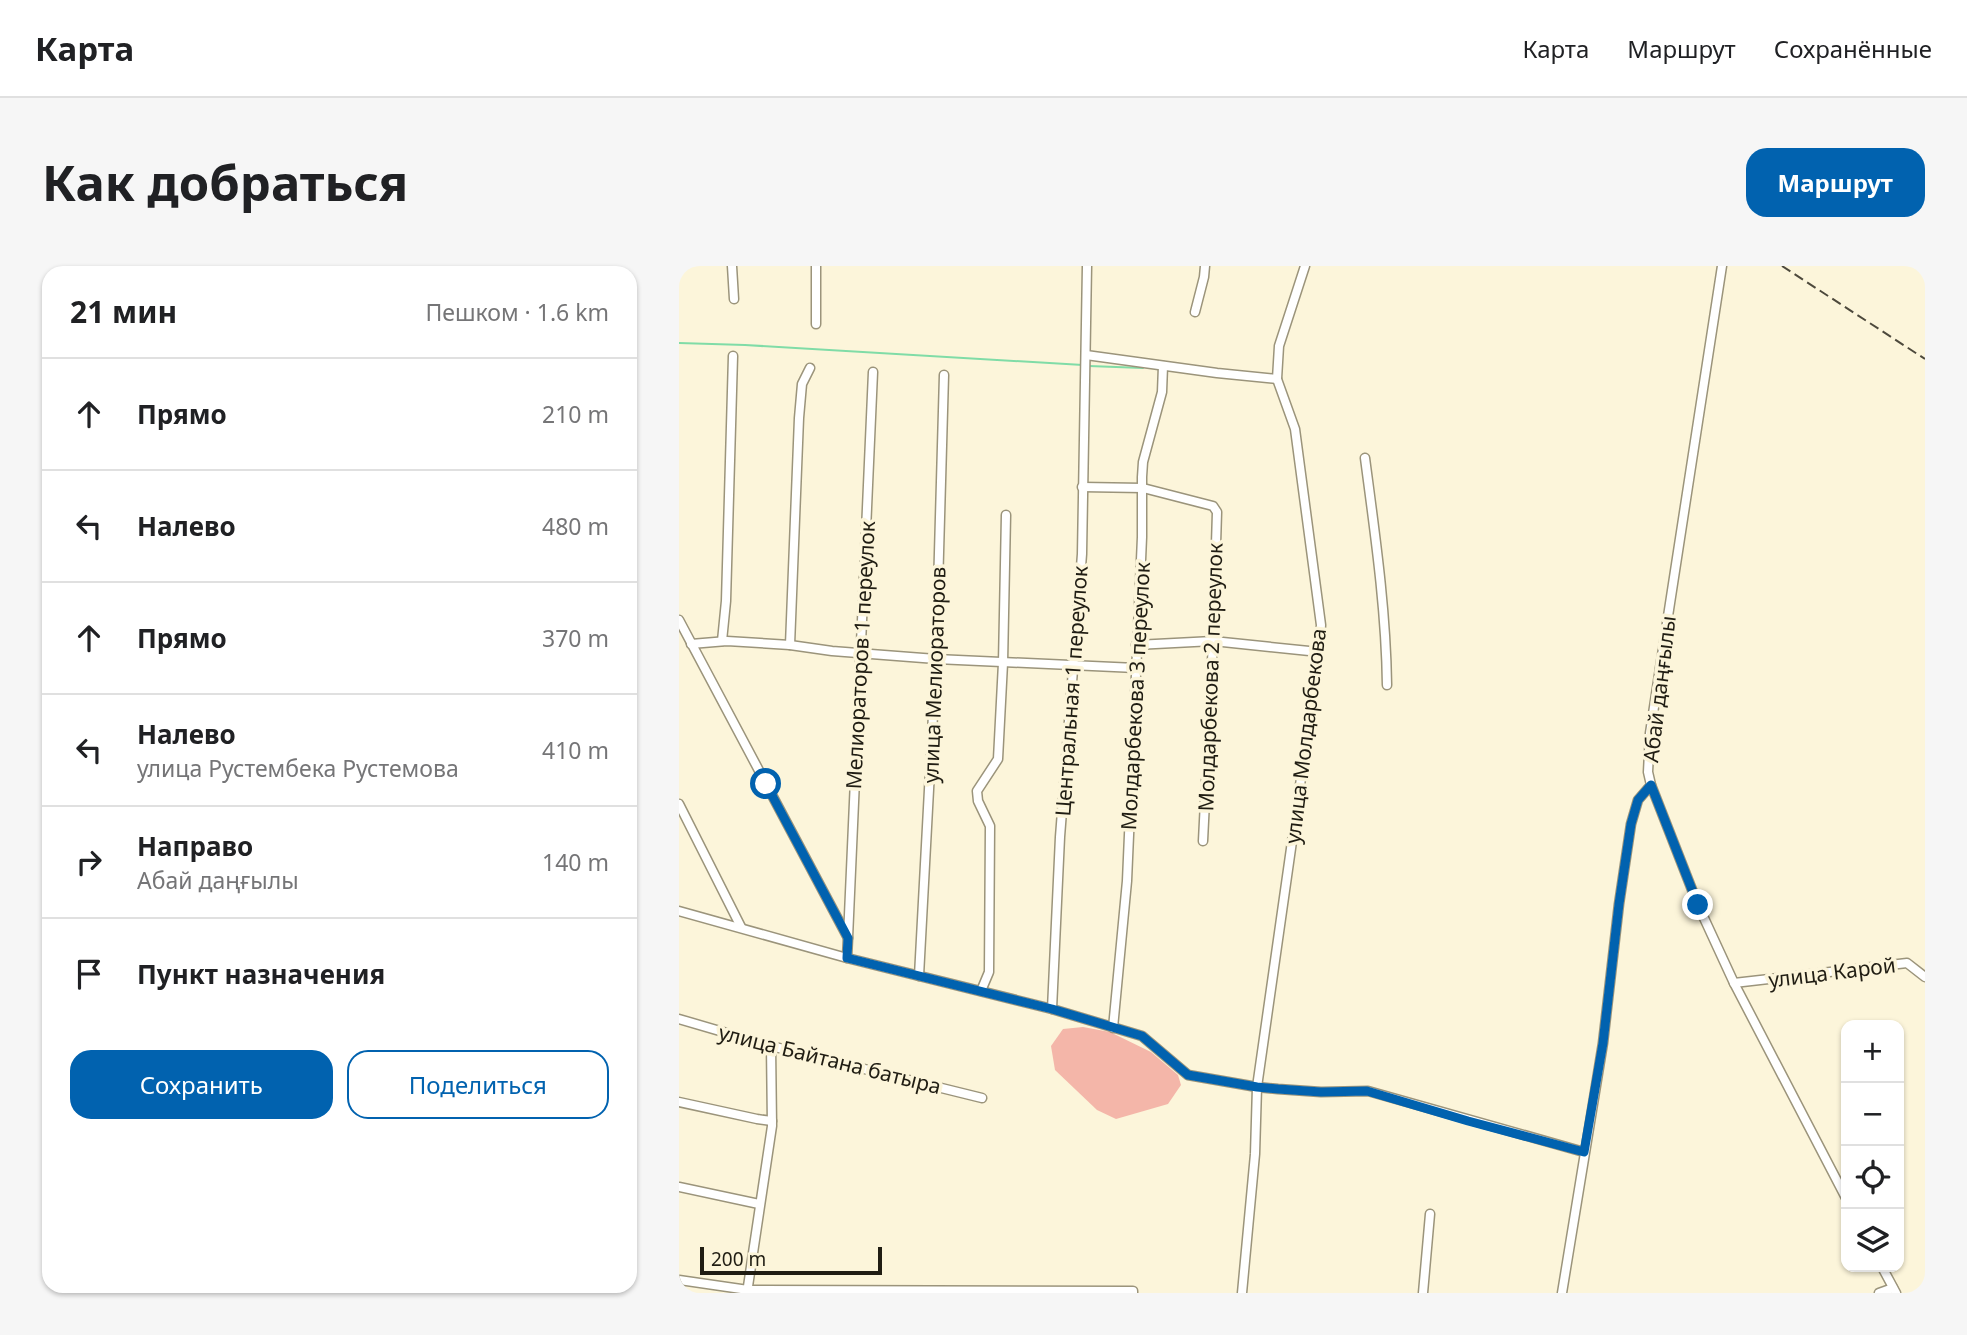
<!DOCTYPE html>
<html lang="ru">
<meta charset="utf-8">
<style>
:root{--surface:#fff;--page:#f6f6f6;--text:#202124;--muted:#757577;--line:#e0e0e0;--accent:#0162af}
body{margin:0;font-family:"Noto Sans",sans-serif;background:var(--page);color:var(--text)}
.controls{position:absolute;right:21px;bottom:21px;display:grid;overflow:hidden;border-radius:14px;box-shadow:0 2px 5px #0004}
.controls button{width:63px;height:63px;display:grid;place-items:center;padding:0;border:0;border-bottom:2px solid var(--line);background:var(--surface);color:var(--text);font:35px sans-serif}
.scale{position:absolute;left:21px;bottom:18px;width:182px;box-sizing:border-box;padding-left:7px;border:4px solid #201d13;border-top:0;font-size:19px;line-height:24px;white-space:nowrap;color:#201d13;-webkit-text-stroke:5px #fcf5da;paint-order:stroke}
.stop{position:absolute;width:21px;height:21px;margin:-16px;border:5px solid #0162af;border-radius:50%;background:#fff}
.stop.end{background:#0162af;border-color:#fff;box-shadow:0 2px 7px #0008}
.list{margin:0;padding:0;list-style:none}
h2{display:flex;justify-content:space-between;align-items:center;height:91px;margin:0;padding:0 28px;font-size:30px}
h2 small{font-size:23px;font-weight:400;color:var(--muted)}
.list li{display:grid;grid-template-columns:46px 1fr auto;gap:21px;align-items:center;box-sizing:border-box;height:112px;padding:0 28px;border-top:2px solid var(--line)}
.list b{display:block;font-size:26px;white-space:nowrap}
.list p{margin:0;font-size:23px;white-space:nowrap;color:var(--muted)}
.list em{font-size:23px;font-style:normal;color:var(--muted)}
.actions{display:flex;gap:14px;padding:21px 28px}
.actions a{flex:1;padding:16px 0;border:2px solid var(--accent);border-radius:21px;text-align:center;font-size:24px;color:var(--accent)}
.actions .main{background:var(--accent);color:#fff}
.icon{flex:none;width:38px;height:38px;fill:none;stroke:currentColor;stroke-width:2;stroke-linecap:round;stroke-linejoin:round}
.map{position:relative;flex:none;width:1246px;height:1027px;overflow:hidden;border-radius:21px}
header{display:flex;align-items:center;gap:42px;box-sizing:border-box;height:98px;padding:0 35px;background:var(--surface);border-bottom:2px solid var(--line)}
header strong{font-size:33px}
nav{display:flex;gap:38px;margin-inline-start:auto;font-size:24px}
.intro{display:flex;align-items:center;justify-content:space-between;box-sizing:border-box;height:168px;padding:0 42px}
h1{margin:0;font-size:49px}
.button{padding:18px 32px;border-radius:21px;background:var(--accent);color:#fff;font-size:24px;font-weight:700}
main{display:flex;gap:42px;padding:0 42px}
aside{flex:1;background:var(--surface);border-radius:21px;box-shadow:0 2px 5px #0004}
.map>svg:first-child{display:block}
.green{fill:#f4b6a9}
.lines{fill:none;stroke-linecap:round;stroke-linejoin:round}
.stream{stroke:#80dca7;stroke-width:2}
.minor-casing{stroke:#9b947b;stroke-width:11}
.minor{stroke:#fff;stroke-width:8}
.rail{stroke:#4d493c;stroke-width:2;stroke-dasharray:10 5;stroke-linecap:butt}
.route{stroke:#0162af;stroke-width:9}
.labels{text-anchor:middle;dominant-baseline:central;stroke-width:7;stroke-linejoin:round;paint-order:stroke}
.street-label{font-size:21px;fill:#201d13;stroke:#fcf5da}
</style>
<header>
<strong>Карта</strong>
<nav><a>Карта</a><a>Маршрут</a><a>Сохранённые</a></nav>
</header>
<div class="intro"><h1>Как добраться</h1><a class="button">Маршрут</a></div>
<main>
<aside>
<h2>21 мин<small>Пешком · 1.6 km</small></h2>
<ul class="list">
<li><svg class="icon" aria-label="ahead" viewBox="0 0 24 24"><path d="M12 20V5M6 11l6-6 6 6"/></svg><div><b>Прямо</b></div><em>210 m</em></li>
<li><svg class="icon" aria-label="left" viewBox="0 0 24 24"><path d="M17 20v-9H6M10 6l-5 5 5 5"/></svg><div><b>Налево</b></div><em>480 m</em></li>
<li><svg class="icon" aria-label="ahead" viewBox="0 0 24 24"><path d="M12 20V5M6 11l6-6 6 6"/></svg><div><b>Прямо</b></div><em>370 m</em></li>
<li><svg class="icon" aria-label="left" viewBox="0 0 24 24"><path d="M17 20v-9H6M10 6l-5 5 5 5"/></svg><div><b>Налево</b><p>улица Рустембека Рустемова</p></div><em>410 m</em></li>
<li><svg class="icon" aria-label="right" viewBox="0 0 24 24"><path d="M7 20v-9h11M14 6l5 5-5 5"/></svg><div><b>Направо</b><p>Абай даңғылы</p></div><em>140 m</em></li>
<li><svg class="icon" aria-label="arrive" viewBox="0 0 24 24"><path d="M6 21V4h12l-3 4 3 4H6"/></svg><div><b>Пункт назначения</b></div></li>
</ul>
<div class="actions"><a class="main">Сохранить</a><a>Поделиться</a></div>
</aside>
<div class="map">
<svg width="1246" height="1027" viewBox="0 0 1246 1027">
<rect width="100%" height="100%" fill="#fcf5da"/>
<!-- green -->
<polygon class="green" points="404,761 431,766 472,786 499,809 502,819 489,838 437,853 418,844 376,804 372,780 384,763"/>
<g class="lines">
<!-- stream -->
<g class="stream">
<polyline points="0,77 66,79 404,99"/>
<polyline points="410,100 464,102"/>
</g>
<defs>
<g id="minor">
<polyline points="53,0 55,33"/>
<polyline points="1043,0 971,467 969,506 972,519 1019,639 1055,717 1167,932"/>
<polyline points="516,46 525,11 526,0"/>
<polyline points="137,58 137,0"/>
<polyline points="407,89 538,107 598,113"/>
<path d="M686,192C696,268 707,343 708,419"/>
<polyline points="403,221 464,222 534,240 538,246 534,375 524,575"/>
<polyline points="0,354 169,672 168,692"/>
<polyline points="43,375 47,335 54,90"/>
<polyline points="12,378 48,375 111,379 153,385 257,393 457,402"/>
<polyline points="111,379 120,152 123,118 131,102"/>
<polyline points="457,379 534,375 640,386"/>
<polyline points="0,538 62,661"/>
<polyline points="0,645 168,692 373,743 463,770 509,809 578,821 599,823 642,826 689,825 905,886"/>
<polyline points="169,672 194,106"/>
<polyline points="240,710 257,393 265,109"/>
<polyline points="1055,717 1228,697 1246,711"/>
<polyline points="302,725 310,706 311,560 299,535 298,525 319,493 324,397 327,249"/>
<polyline points="373,743 381,571 403,288 408,0"/>
<polyline points="0,753 92,780 303,832"/>
<polyline points="434,762 448,615 463,271 463,211 464,196 483,126 484,100"/>
<polyline points="0,836 78,853 93,855"/>
<polyline points="0,921 80,938"/>
<polyline points="1203,1001 1217,1027"/>
<polyline points="0,1014 69,1024 454,1025 454,1027"/>
<polyline points="68,1027 93,860 92,780"/>
<polyline points="563,1027 576,888 578,821 640,386 642,359 616,163 598,113 600,80 626,0"/>
<polyline points="744,1027 751,948"/>
<polyline points="883,1027 924,777 940,638 952,558 959,534 972,519"/>
<polyline points="1200,1027 1214,1022"/>
</g>
</defs>
<!-- minor casing -->
<use href="#minor" class="minor-casing"/>
<!-- minor -->
<use href="#minor" class="minor"/>
<!-- rail -->
<polyline class="rail" points="1103,0 1246,93"/>
</g>
<g class="lines">
<!-- route -->
<polyline class="route" points="87,518 169,672 168,692 373,743 463,770 509,809 578,821 599,823 642,826 688,825 789,855 905,886 924,777 940,638 952,558 959,534 972,519 1019,639"/>
</g>
<g class="labels">
<!-- street labels -->
<g class="street-label">
<text transform="translate(181 389) rotate(-87)">Мелиораторов 1 переулок</text>
<text transform="translate(255 409) rotate(-88)">улица Мелиораторов</text>
<text transform="translate(531 411) rotate(-88)">Молдарбекова 2 переулок</text>
<text transform="translate(980 423) rotate(-83)">Абай даңғылы</text>
<text transform="translate(392 425) rotate(-86)">Центральная 1 переулок</text>
<text transform="translate(456 430) rotate(-87)">Молдарбекова 3 переулок</text>
<text transform="translate(626 470) rotate(-83)">улица Молдарбекова</text>
<text transform="translate(1153 706) rotate(-7)">улица Карой</text>
<text transform="translate(151 793) rotate(14)">улица Байтана батыра</text>
</g>
</g>
</svg>
<div class="controls">
<button>+</button>
<button>−</button>
<button><svg class="icon" aria-label="locate" viewBox="0 0 24 24"><circle cx="12" cy="12" r="6"/><path d="M12 2v4M12 18v4M2 12h4M18 12h4"/></svg></button>
<button><svg class="icon" aria-label="layers" viewBox="0 0 24 24"><path d="M12 4l9 5-9 5-9-5zM3 14l9 5 9-5"/></svg></button>
</div>
<div class="scale">200 m</div>
<div class="stop" style="left:87px;top:518px"></div>
<div class="stop end" style="left:1019px;top:639px"></div>
</div>
</main>
